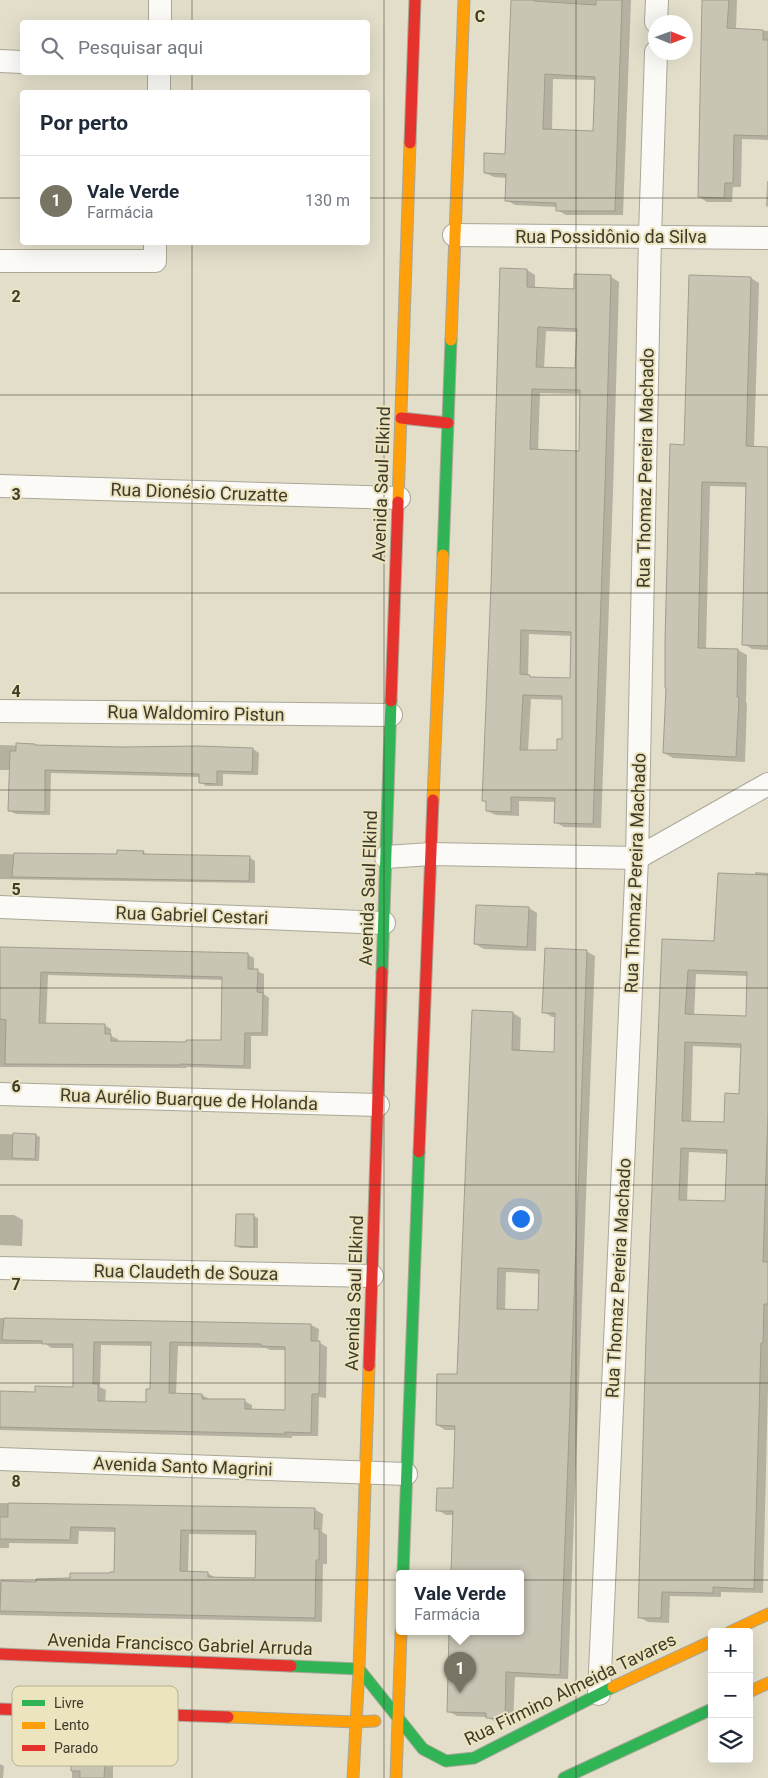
<!DOCTYPE html>
<html lang="pt">
<meta charset="utf-8">
<style>
:root{--surface:#fff;--page:#f2f2f3;--text:#1f2937;--muted:#747a83;--line:#e0e1e3;--accent:#777463}
body{margin:0;font-family:Roboto,sans-serif;background:var(--page);color:var(--text)}
.controls{position:absolute;right:15px;bottom:15px;display:grid;overflow:hidden;border-radius:5px;box-shadow:0 5px 20px #0002}
.controls button{width:45px;height:45px;display:grid;place-items:center;padding:0;border:0;border-bottom:1px solid var(--line);background:var(--surface);color:var(--text);font:25px sans-serif}
.compass{position:absolute;left:648px;top:15px;width:45px;height:45px;border-radius:50%;background:var(--surface);box-shadow:0 5px 20px #0002;rotate:91deg}
.you{position:absolute;left:520px;top:1218px;width:18px;height:18px;margin:-12px;border:4px solid #fff;border-radius:50%;background:#1a73e8;box-shadow:0 0 0 8px #1a73e833}
.badge{display:grid;place-items:center;width:32px;height:32px;border-radius:50%;background:var(--accent);color:#fff;font-size:16px;font-weight:700}
.pin{position:absolute;translate:-50% -41px;filter:drop-shadow(0 1px 2px #0008)}
.pin::after{content:'';position:absolute;top:26px;width:18px;height:15px;background:inherit;clip-path:polygon(0 0,100% 0,50% 100%)}
.popup{position:absolute;left:396px;top:1570px;width:128px;height:65px;box-sizing:border-box;display:grid;place-content:center;border-radius:5px;background:var(--surface);filter:drop-shadow(0 1px 4px #0005);font-size:16px;white-space:nowrap;color:var(--muted)}
.popup b{font-size:19px;color:var(--text)}
.popup::after{content:'';position:absolute;left:50%;top:100%;margin-left:-10px;border:10px solid transparent;border-top-color:var(--surface)}
.list{margin:0;padding:0;list-style:none}
h2{display:flex;justify-content:space-between;align-items:center;height:65px;margin:0;padding:0 20px;font-size:21px}
h2 small{font-size:16px;font-weight:400;color:var(--muted)}
.list li{display:grid;grid-template-columns:32px 1fr auto;gap:15px;align-items:center;box-sizing:border-box;height:90px;padding:0 20px;border-top:1px solid var(--line)}
.list b{display:block;font-size:19px;white-space:nowrap}
.list p{margin:0;font-size:16px;white-space:nowrap;color:var(--muted)}
.list em{font-size:16px;font-style:normal;color:var(--muted)}
.icon{flex:none;width:28px;height:28px;fill:none;stroke:currentColor;stroke-width:2;stroke-linecap:round;stroke-linejoin:round}
.map{position:relative;flex:none;width:768px;height:1778px;overflow:hidden}
.search{position:absolute;background:var(--surface);box-shadow:0 5px 20px #0002;left:20px;top:20px;width:350px;height:55px;display:flex;align-items:center;gap:12px;box-sizing:border-box;padding:0 18px;border-radius:5px;color:var(--muted);font-size:19px}
.panel{position:absolute;background:var(--surface);box-shadow:0 5px 20px #0002;left:20px;top:90px;width:350px;height:155px;border-radius:5px}
.map>svg:first-child{display:block}
.shadow{fill:#0003;fill-rule:evenodd}
.building{fill:#c9c5b5;stroke:#a09d8d;fill-rule:evenodd}
.lines{fill:none;stroke-linecap:round;stroke-linejoin:round}
.street-casing{stroke:#aaa797;stroke-width:24}
.fast-casing{stroke:#aaa797;stroke-width:13}
.slow-casing{stroke:#aaa797;stroke-width:13}
.jam-casing{stroke:#aaa797;stroke-width:13}
.street{stroke:#fbfaf7;stroke-width:22}
.fast{stroke:#30b455;stroke-width:11}
.slow{stroke:#ff9f0a;stroke-width:11}
.jam{stroke:#e5322d;stroke-width:11}
.grid{fill:none;stroke:#3e3b2c;stroke-width:1;stroke-opacity:0.55}
.labels{text-anchor:middle;dominant-baseline:central;stroke-width:4;stroke-linejoin:round;paint-order:stroke}
.street-label{font-size:18px;fill:#3e3b2c;stroke:#ece4bf}
.key{fill:#ece4bf;stroke:#b8b193;stroke-width:1}
.key-label{font-size:14px;fill:#3e3b2c}
.grid-label{font-size:16px;text-anchor:middle;font-weight:bold;fill:#3e3b2c;stroke:#ece4bf;stroke-width:4;stroke-linejoin:round;paint-order:stroke}
</style>
<div class="map">
<svg width="768" height="1778" viewBox="0 0 768 1778">
<rect width="100%" height="100%" fill="#e2deca"/>
<!-- shadow -->
<g class="shadow">
<path d="M512,0H631L623,215H566L557,210V207L515,205L506,200L507,178L494,177L485,173L506,155ZM553,79L596,80L594,132L552,131Z"/>
<polygon points="704,0 737,0 736,29 768,31 768,140 742,139 741,187 733,187 732,202 707,202 699,197"/>
<polygon points="767,181 768,181 768,207 766,206"/>
<path d="M527,270L535,275V288L575,290L611,277L619,282L613,492L601,828L564,827L555,822L556,802L519,801V816L496,815L487,811V803L483,800ZM546,331L578,332L576,370L544,368ZM540,393L582,394L580,452L538,451ZM529,634L572,636L571,679H534L528,676ZM531,699L564,700L563,740L558,752L528,751Z"/>
<polygon points="751,278 759,283 754,448 768,448 768,650 752,649 744,644 748,487 710,486 706,649 738,650 747,655 746,703 747,703 745,762 673,758 664,753 686,446"/>
<polygon points="0,745 123,749 253,749 259,753 258,775 223,774 223,786 206,786 200,782 200,777 51,773 50,815 16,814 10,811 11,770 0,770"/>
<polygon points="143,852 149,855 250,858 255,861 255,883 0,879 0,854 90,856"/>
<path d="M755,872L768,873V1388L763,1593L721,1592V1597L670,1596L669,1623L648,1622L639,1617L663,940L716,942L755,876ZM696,974L748,976L747,1018L694,1016ZM693,1046L742,1048L740,1095L725,1124L691,1122ZM689,1152L728,1154L726,1202L687,1201Z"/>
<polygon points="529,908 537,913 536,951 484,949 475,944"/>
<path d="M0,948L247,954L254,958V970L264,974V994L269,998L268,1036H251V1069L186,1067V1068L0,1067ZM48,975L224,980L222,1042H118V1039L111,1036V1029L104,1025L46,1024Z"/>
<path d="M586,951L595,956L568,1679L515,1677L513,1723L496,1722L487,1717L457,1716L448,1711L450,1632H520V1574H452L454,1515H446L438,1510L454,1490L456,1430H445L437,1425L459,1376L513,1013L521,1018L520,1052L555,1053L556,1017H552L544,1012ZM506,1272L540,1274L539,1311H505Z"/>
<polygon points="0,1134 36,1135 40,1137 39,1161 0,1160"/>
<polygon points="0,1215 14,1215 23,1220 22,1246 0,1245"/>
<polygon points="237,1215 254,1216 258,1218 258,1248 240,1248 236,1246"/>
<path d="M0,1318L311,1325L319,1329L318,1342L327,1347L326,1398L319,1397L318,1436H292V1438L0,1430V1392L37,1393L74,1388V1348H51L46,1344H0ZM101,1345L152,1346L151,1390L147,1403H105L106,1390L100,1387ZM178,1346L266,1348L270,1350H286V1411H252V1405L244,1401L211,1400L202,1395H176Z"/>
<path d="M0,1503L314,1509L323,1514L322,1532L327,1535V1564H323L322,1622L0,1615V1582L37,1583L115,1573L116,1532L79,1531L78,1544L9,1543V1548H0ZM189,1534L257,1535L256,1579L216,1578L207,1573H188Z"/>
<polygon points="72,1753 93,1753 102,1758 102,1761 113,1766 113,1778 72,1778"/>
<polygon points="0,1764 4,1766 3,1778 0,1778"/>
</g>
<!-- building -->
<g class="building">
<path d="M511,0H534V1L596,5V0H622L615,211H556V203L505,201L506,174L484,173V153L505,154ZM545,74L595,77L593,131L543,129Z"/>
<polygon points="702,0 729,0 727,28 763,30 763,40 768,40 768,136 734,135 733,183 725,183 724,198 698,197"/>
<path d="M500,268L527,269V287L574,289V274L611,275L605,487L593,824L554,823L555,798L511,797V812L486,811V801H482L491,587ZM538,327L577,329L575,368L536,367ZM532,389L580,390L579,451L530,449ZM521,630L571,632L570,678L530,677V675L520,674ZM523,695L562,696V739H557V750H520Z"/>
<polygon points="689,275 751,277 746,446 768,447 768,646 742,645 746,483 702,482 698,648 738,649 737,697 739,697 736,757 663,753 666,688 665,688 665,642 670,444 684,445"/>
<polygon points="16,743 35,744 35,745 123,747 199,746 253,748 252,772 217,771 217,784 199,783 199,774 45,770 45,812 8,811 10,751 16,751"/>
<polygon points="117,850 144,851 143,854 250,856 249,881 12,877 14,853 117,854"/>
<path d="M718,873L768,875V1114L763,1262H768V1304H764L763,1343H761L754,1589L713,1587V1593L662,1592L661,1618H638L646,1337L662,939L714,941ZM688,970L747,972L746,1016L685,1014ZM685,1042L741,1044L739,1094L725,1093L724,1122L682,1121ZM681,1148L727,1150L725,1201L679,1200Z"/>
<polygon points="476,905 529,907 527,947 474,944"/>
<path d="M0,947L248,953V969H258L257,992L263,993L262,1033H245L244,1066L180,1064V1065L5,1064L6,1020L0,1019ZM41,972L222,977L221,1040H186V1042L111,1041V1034H105V1024L39,1023Z"/>
<path d="M545,948L587,950L560,1675L506,1672L505,1719L486,1718V1713L447,1712L449,1632H520V1574H451L453,1511H436L437,1488H453L455,1426L436,1425L437,1374H457L472,1010L513,1012L512,1050L554,1052L555,1013H542ZM498,1268L539,1270L538,1310L497,1309Z"/>
<polygon points="13,1133 36,1134 35,1159 12,1158"/>
<polygon points="236,1214 254,1214 254,1247 235,1246"/>
<path d="M4,1318L311,1324V1341H320L319,1394H312L311,1433L285,1432V1434L0,1427V1391L35,1392V1386L73,1387V1344H42V1341L2,1340ZM94,1342H151L150,1389H146V1402L98,1401V1384H93ZM170,1342L261,1344V1346L285,1347V1410L245,1409V1399H202V1394L169,1393Z"/>
<path d="M8,1503L315,1508L314,1529H319V1560H316L315,1618L0,1611L1,1581L36,1582V1579L70,1578V1573H110V1572H114L115,1528L71,1527L70,1540L0,1539V1517H8ZM181,1530L256,1531L255,1578L208,1577V1572L180,1571Z"/>
<polygon points="71,1751 93,1752 93,1759 105,1760 104,1778 80,1778 80,1771 71,1771"/>
</g>
<g class="lines">
<defs>
<g id="street">
<polyline points="160,22 160,0"/>
<polyline points="656,22 657,0"/>
<polyline points="0,61 22,62"/>
<polyline points="159,92 159,72"/>
<polyline points="454,235 768,238"/>
<polyline points="0,261 155,261 155,242"/>
<polyline points="0,486 399,498"/>
<polyline points="0,711 391,715"/>
<polyline points="386,857 431,854 637,858 768,784"/>
<polyline points="0,907 384,923"/>
<polyline points="0,1094 378,1105"/>
<polyline points="0,1268 372,1276"/>
<polyline points="0,1459 406,1474"/>
<polyline points="599,1694 637,858 650,236 656,52"/>
</g>
<g id="fast">
<polyline points="443,555 451,340"/>
<polyline points="382,972 391,701"/>
<polyline points="403,1574 419,1152"/>
<polyline points="291,1666 359,1669 423,1749 446,1761 474,1758 613,1687"/>
<polyline points="564,1778 712,1709"/>
</g>
<g id="slow">
<polyline points="451,340 464,0"/>
<polyline points="398,502 410,143"/>
<polyline points="433,800 443,555"/>
<polyline points="730,1632 768,1614"/>
<polyline points="613,1687 712,1641"/>
<polyline points="749,1692 768,1683"/>
<polyline points="228,1717 356,1722 375,1721"/>
<polyline points="353,1778 359,1669 369,1366"/>
<polyline points="396,1778 401,1632"/>
</g>
<g id="jam">
<polyline points="410,143 415,0"/>
<polyline points="401,418 448,423"/>
<polyline points="391,701 398,502"/>
<polyline points="419,1152 433,800"/>
<polyline points="369,1366 382,972"/>
<polyline points="0,1654 291,1666"/>
<polyline points="0,1709 228,1717"/>
</g>
</defs>
<!-- street casing -->
<use href="#street" class="street-casing"/>
<!-- fast casing -->
<use href="#fast" class="fast-casing"/>
<!-- slow casing -->
<use href="#slow" class="slow-casing"/>
<!-- jam casing -->
<use href="#jam" class="jam-casing"/>
<!-- street -->
<use href="#street" class="street"/>
<!-- fast -->
<use href="#fast" class="fast"/>
<!-- slow -->
<use href="#slow" class="slow"/>
<!-- jam -->
<use href="#jam" class="jam"/>
</g>
<!-- grid -->
<path class="grid" d="M192,0V22M384,0V1778M576,0V1778M192,72V92M0,198H22M368,198H768M192,242V1778M0,395H768M0,593H768M0,790H768M0,988H768M0,1185H768M0,1383H768M0,1580H768"/>
<g class="labels">
<!-- street labels -->
<g class="street-label">
<text x="611" y="236">Rua Possidônio da Silva</text>
<text transform="translate(645 468) rotate(-89)">Rua Thomaz Pereira Machado</text>
<text transform="translate(381 484) rotate(-88)">Avenida Saul Elkind</text>
<text transform="translate(199 492) rotate(2)">Rua Dionésio Cruzatte</text>
<text transform="translate(196 713) rotate(1)">Rua Waldomiro Pistun</text>
<text transform="translate(635 873) rotate(-88)">Rua Thomaz Pereira Machado</text>
<text transform="translate(368 888) rotate(-88)">Avenida Saul Elkind</text>
<text transform="translate(192 915) rotate(2)">Rua Gabriel Cestari</text>
<text transform="translate(189 1099) rotate(2)">Rua Aurélio Buarque de Holanda</text>
<text transform="translate(186 1272) rotate(1)">Rua Claudeth de Souza</text>
<text transform="translate(618 1278) rotate(-87)">Rua Thomaz Pereira Machado</text>
<text transform="translate(354 1293) rotate(-88)">Avenida Saul Elkind</text>
<text transform="translate(183 1466) rotate(2)">Avenida Santo Magrini</text>
<text transform="translate(180 1644) rotate(2)">Avenida Francisco Gabriel Arruda</text>
<text transform="translate(570 1689) rotate(-26)">Rua Firmino Almeida Tavares</text>
</g>
</g>
<!-- legend -->
<rect x="12" y="1686" width="166" height="80" rx="8" class="key"/>
<rect x="22" y="1700" width="23" height="6" fill="#30b455"/>
<rect x="22" y="1722" width="23" height="7" fill="#ff9f0a"/>
<rect x="22" y="1745" width="23" height="6" fill="#e5322d"/>
<g class="key-label">
<text x="54" y="1708">Livre</text>
<text x="54" y="1730">Lento</text>
<text x="54" y="1753">Parado</text>
</g>
<g class="grid-label">
<text x="480" y="22">C</text>
<text x="16" y="302">2</text>
<text x="16" y="500">3</text>
<text x="16" y="697">4</text>
<text x="16" y="895">5</text>
<text x="16" y="1092">6</text>
<text x="16" y="1290">7</text>
<text x="16" y="1487">8</text>
</g>
</svg>
<div class="controls">
<button>+</button>
<button>−</button>
<button><svg class="icon" aria-label="layers" viewBox="0 0 24 24"><path d="M12 4l9 5-9 5-9-5zM3 14l9 5 9-5"/></svg></button>
</div>
<svg class="compass" viewBox="-18 -18 36 36"><path d="M0-13l5 13h-10z" fill="#e53935"/><path d="M0 13l5-13h-10z" fill="#747a83"/></svg>
<div class="you"></div>
<div class="pin badge" style="left:460px;top:1693px">1</div>
<div class="popup"><b>Vale Verde</b>Farmácia</div>
<div class="search"><svg class="icon" aria-label="search" viewBox="0 0 24 24"><circle cx="10" cy="10" r="6"/><path d="M15 15l6 6"/></svg>Pesquisar aqui</div>
<section class="panel">
<h2>Por perto<small></small></h2>
<ul class="list">
<li><span class="badge">1</span><div><b>Vale Verde</b><p>Farmácia</p></div><em>130 m</em></li>
</ul>
</section>
</div>
